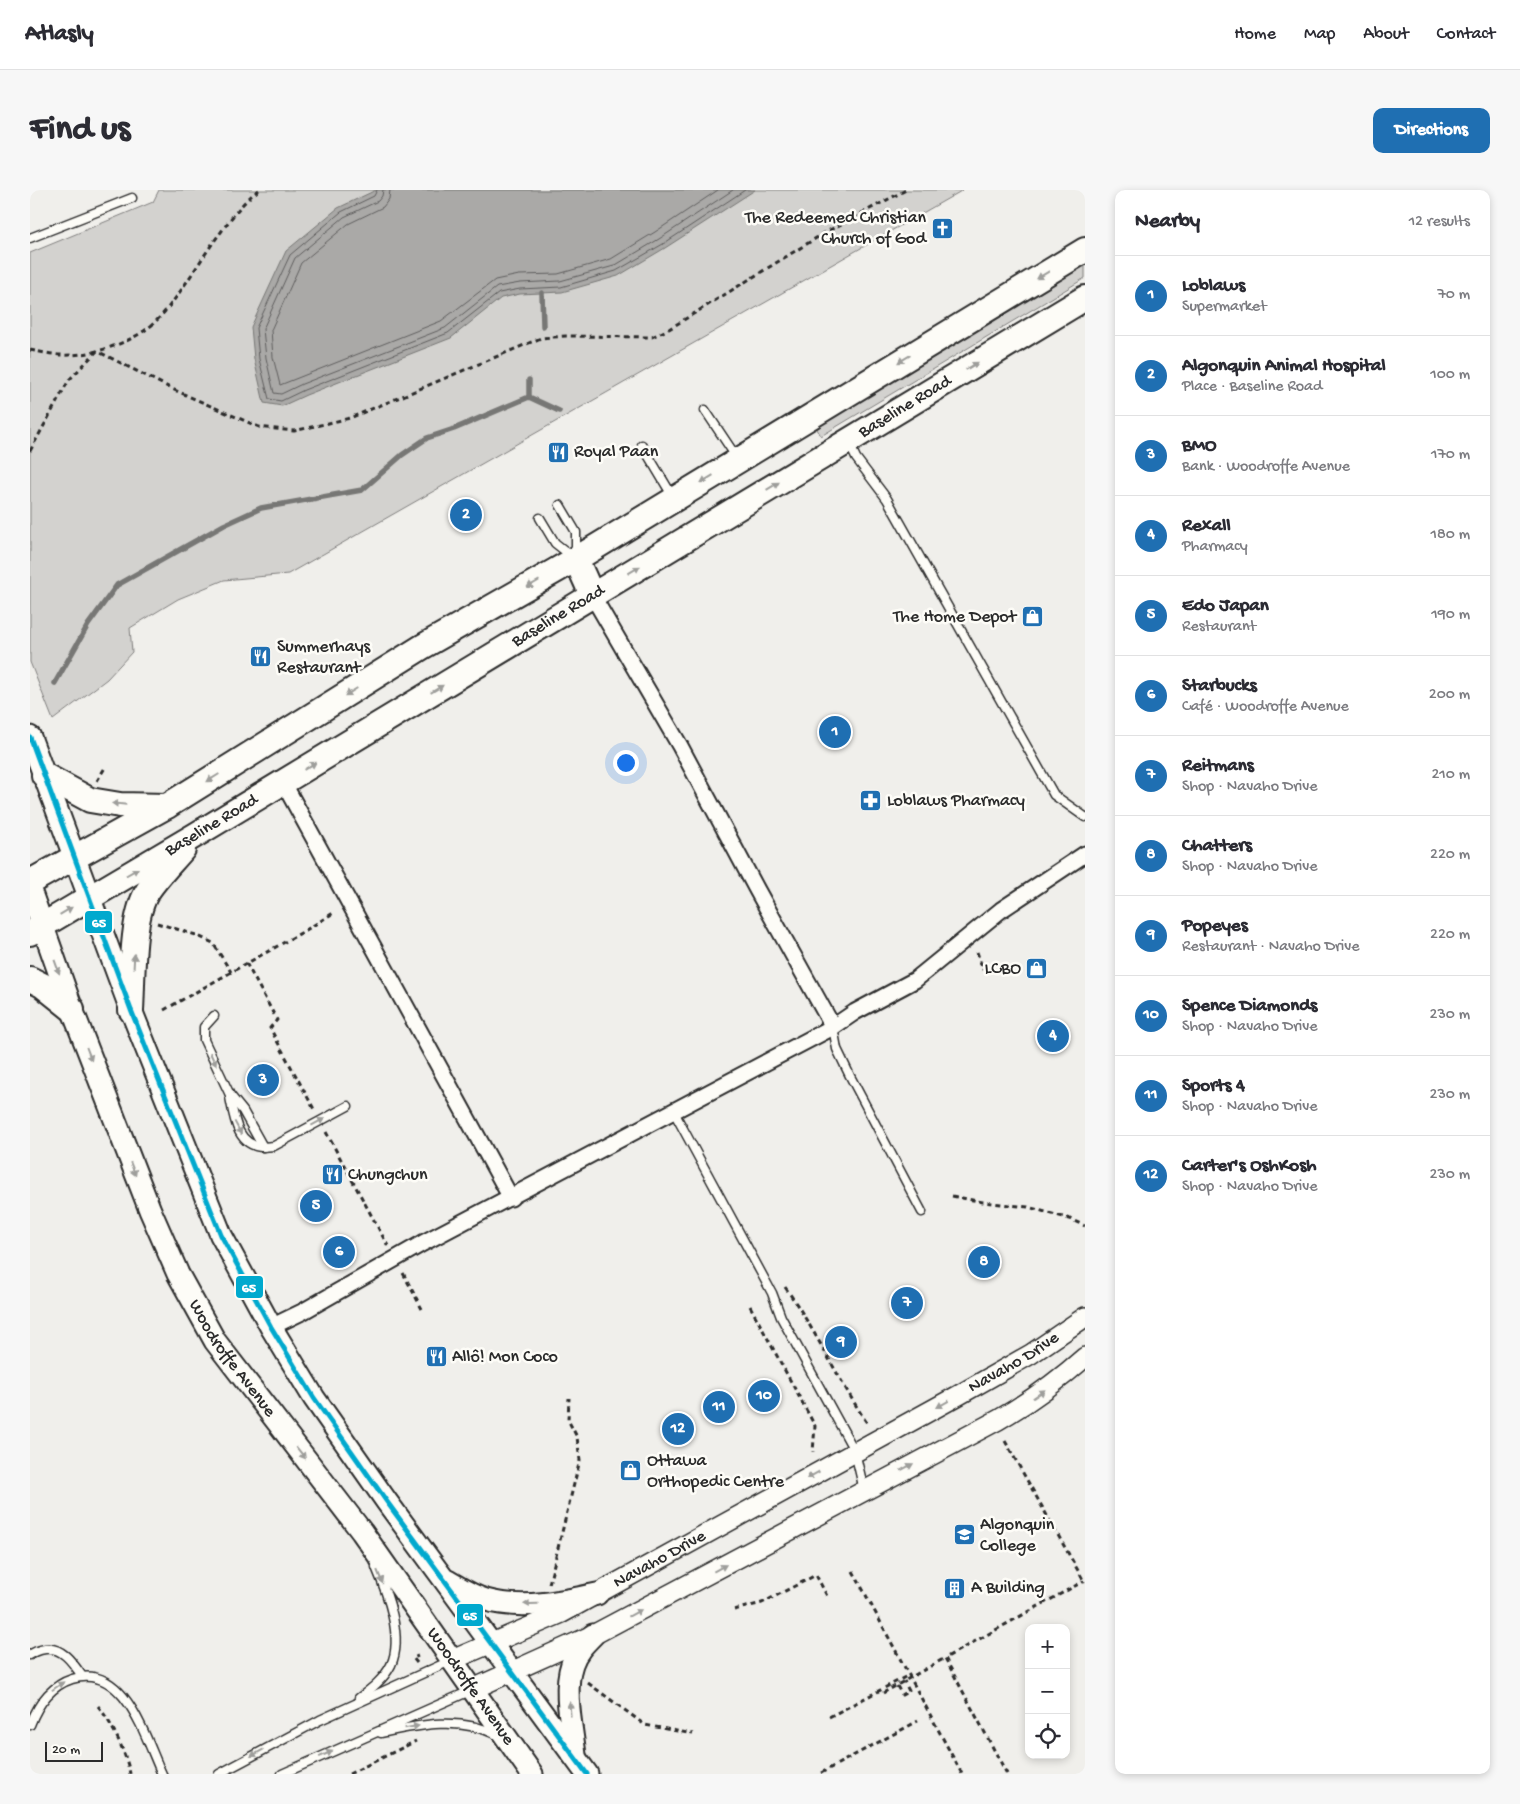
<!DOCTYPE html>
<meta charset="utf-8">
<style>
:root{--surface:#fff;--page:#f7f7f7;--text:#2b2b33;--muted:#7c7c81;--line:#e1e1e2;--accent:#1f6fb2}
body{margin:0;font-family:"Gochi Hand",sans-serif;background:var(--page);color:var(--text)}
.controls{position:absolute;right:15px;bottom:15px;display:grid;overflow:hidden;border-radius:10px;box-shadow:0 2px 8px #0003}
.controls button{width:45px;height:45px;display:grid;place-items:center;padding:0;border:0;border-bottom:1px solid var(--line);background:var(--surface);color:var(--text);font:25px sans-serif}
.scale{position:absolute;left:15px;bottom:12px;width:58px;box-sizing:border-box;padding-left:5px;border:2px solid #2b2b2b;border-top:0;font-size:14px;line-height:18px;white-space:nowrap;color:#2b2b2b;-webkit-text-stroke:4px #fdfcf7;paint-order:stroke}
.you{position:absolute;left:595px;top:572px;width:18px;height:18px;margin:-12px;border:4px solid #fff;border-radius:50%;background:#1a73e8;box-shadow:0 0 0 8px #1a73e833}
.badge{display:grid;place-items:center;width:32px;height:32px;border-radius:50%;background:var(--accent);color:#fff;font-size:16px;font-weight:700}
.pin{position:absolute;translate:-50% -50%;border:2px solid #fff;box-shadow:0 1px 5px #0006}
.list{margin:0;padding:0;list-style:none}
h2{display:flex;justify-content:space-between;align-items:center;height:65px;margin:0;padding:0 20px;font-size:21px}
h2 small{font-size:16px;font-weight:400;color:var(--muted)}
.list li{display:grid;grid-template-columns:32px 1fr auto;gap:15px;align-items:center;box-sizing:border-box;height:80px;padding:0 20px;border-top:1px solid var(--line)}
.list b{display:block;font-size:19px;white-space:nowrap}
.list p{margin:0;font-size:16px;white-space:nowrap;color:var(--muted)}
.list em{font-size:16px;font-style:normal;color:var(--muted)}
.icon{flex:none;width:28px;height:28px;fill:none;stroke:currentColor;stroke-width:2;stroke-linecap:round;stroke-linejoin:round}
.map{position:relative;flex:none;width:1055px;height:1584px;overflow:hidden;border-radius:10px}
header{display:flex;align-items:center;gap:30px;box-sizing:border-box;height:70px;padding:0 25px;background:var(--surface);border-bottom:1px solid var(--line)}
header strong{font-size:24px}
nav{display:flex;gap:28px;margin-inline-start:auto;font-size:18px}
.intro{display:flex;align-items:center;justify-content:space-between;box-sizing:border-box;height:120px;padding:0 30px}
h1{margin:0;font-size:35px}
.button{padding:12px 22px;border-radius:10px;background:var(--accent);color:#fff;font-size:18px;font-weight:700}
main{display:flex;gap:30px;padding:0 30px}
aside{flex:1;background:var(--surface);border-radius:10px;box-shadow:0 2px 8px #0003}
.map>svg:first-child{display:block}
.green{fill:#d3d2cf;stroke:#7f7e7d}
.water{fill:#aaa9a7;stroke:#777775}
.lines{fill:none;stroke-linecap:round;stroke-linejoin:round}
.shore{stroke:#5e5d5d;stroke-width:1}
.stream{stroke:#777775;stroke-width:5.5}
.service-casing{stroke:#2b2b2b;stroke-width:11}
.minor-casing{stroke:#2b2b2b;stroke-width:19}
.tertiary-casing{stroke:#2b2b2b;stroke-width:22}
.secondary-casing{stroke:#2b2b2b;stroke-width:25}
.primary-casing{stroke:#2b2b2b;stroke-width:28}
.path{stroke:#2b2b2b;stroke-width:3;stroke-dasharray:5 4;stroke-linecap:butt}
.service{stroke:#fdfcf7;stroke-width:8}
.minor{stroke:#fdfcf7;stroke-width:15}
.tertiary{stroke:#fdfcf7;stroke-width:19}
.secondary{stroke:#fdfcf7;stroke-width:21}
.primary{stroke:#fdfcf7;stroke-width:24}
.bus-1-casing{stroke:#fdfcf7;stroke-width:9}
.bus-1{stroke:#00a9ce;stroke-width:5}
.oneway{fill:#9e9e9b}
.labels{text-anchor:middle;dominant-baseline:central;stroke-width:5;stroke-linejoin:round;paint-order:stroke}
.poi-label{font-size:18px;fill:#2b2b2b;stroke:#fdfcf7;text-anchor:start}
.street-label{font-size:18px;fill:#2b2b2b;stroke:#fdfcf7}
.line-badge{stroke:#fdfcf7;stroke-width:2}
.badge-label{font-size:14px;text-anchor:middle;font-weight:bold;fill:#fff}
</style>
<header>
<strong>Atlasly</strong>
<nav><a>Home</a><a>Map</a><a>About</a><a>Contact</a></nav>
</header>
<div class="intro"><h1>Find us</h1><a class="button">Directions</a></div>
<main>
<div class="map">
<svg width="1055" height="1584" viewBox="0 0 1055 1584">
<rect width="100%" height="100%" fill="#f0efeb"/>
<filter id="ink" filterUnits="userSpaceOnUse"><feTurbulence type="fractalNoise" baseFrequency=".02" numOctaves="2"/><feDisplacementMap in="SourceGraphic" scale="10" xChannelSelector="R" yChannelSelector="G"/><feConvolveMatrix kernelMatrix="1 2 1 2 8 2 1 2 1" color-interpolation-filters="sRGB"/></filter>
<g filter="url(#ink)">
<!-- green -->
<g class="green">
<polygon points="129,0 933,0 258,384 194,390 148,409 100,438 102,462 77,489 23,530 0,472 0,63 123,12"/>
<polygon points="1055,73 1055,88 791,246 787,239 806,223"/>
</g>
<!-- water -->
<polygon class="water" points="346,0 725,0 635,58 588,86 532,102 490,104 471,108 421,148 276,205 252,216 234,213 224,169 221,137 256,61 308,18"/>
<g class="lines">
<!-- shore -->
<g class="shore">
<polyline points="347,0 344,6 311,22 260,65 226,138 229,169 239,209 251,211 274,200 418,143 469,103 490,99 531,97 586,81 633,54 715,0"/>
<polyline points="353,0 352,6 348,11 314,27 265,68 233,139 236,168 244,203 251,204 272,194 415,138 467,97 490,93 530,91 584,76 629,49 703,0"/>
<polyline points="360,0 359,9 353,17 318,34 271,73 241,140 243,167 250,195 411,131 465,90 489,85 528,84 581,69 625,42 688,0"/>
</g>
<!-- stream -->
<g class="stream">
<polyline points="512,103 513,136"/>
<polyline points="499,207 499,190"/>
<polyline points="25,493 58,435 87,395 194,335 231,318 332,300 372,265 397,248 424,239 499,207 529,221"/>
</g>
<defs>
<g id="service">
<polyline points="0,48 102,8"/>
<polyline points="675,220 707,268"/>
<polyline points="819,253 826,268 857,309 1024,605 1055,627"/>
<polyline points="612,255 643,307"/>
<polyline points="530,315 546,342 546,365"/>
<polyline points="510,328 525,353 544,368"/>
<polyline points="184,826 174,837 174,850 200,905 213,921 233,957 244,956 318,916"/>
<polyline points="803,837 807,859 820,886 892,1022"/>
<path d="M200,907C204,928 207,956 233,957"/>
<polyline points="644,922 742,1103 751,1127 825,1262 834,1300"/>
<path d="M0,1465C5,1461 9,1460 15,1459C32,1456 43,1473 52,1486"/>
<path d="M329,1508C341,1499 354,1489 361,1475C374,1447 357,1403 346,1377"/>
<path d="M0,1535C8,1514 20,1496 42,1489C95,1472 115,1548 132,1584"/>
<path d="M351,1543C389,1535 431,1526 467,1545"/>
<polyline points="189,1584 290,1530 420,1471"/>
<polyline points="252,1584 442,1500"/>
</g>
<g id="minor">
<polyline points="562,405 650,556 727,700 803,837"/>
<polyline points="253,592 481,1008"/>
<polyline points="241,1137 272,1122 393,1053 803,837 825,822 885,790 971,720 1055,664"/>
</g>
<g id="tertiary">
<path id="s1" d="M422,1470L532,1423L929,1205L1001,1164L1055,1127"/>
<path d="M443,1499L563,1445L968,1230C999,1212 1028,1191 1055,1167"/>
</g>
<g id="secondary">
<polyline points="0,547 101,820 191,1045 241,1137 284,1208 357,1312 557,1584"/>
<path id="s2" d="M0,700L42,819L120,1020L148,1084L185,1151L332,1342L502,1584"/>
<path d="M418,1391C430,1398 442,1406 456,1410C492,1420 531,1412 567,1404"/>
<path d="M545,1565C542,1538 533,1500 542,1474C546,1462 554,1454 563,1445"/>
</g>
<g id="primary">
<polyline points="546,369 562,405"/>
<polyline points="14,585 60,610 90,615 137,616"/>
<polyline points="0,692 137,616 392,457 546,369 1055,60"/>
<path id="s3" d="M0,743L164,646L1055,108"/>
<polyline points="0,789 12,795 42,819"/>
<path d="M101,820C103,788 101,731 116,704C123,691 143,671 153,659"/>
</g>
</defs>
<!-- service casing -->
<use href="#service" class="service-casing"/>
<!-- minor casing -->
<use href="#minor" class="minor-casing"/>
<!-- tertiary casing -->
<use href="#tertiary" class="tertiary-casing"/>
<!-- secondary casing -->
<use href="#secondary" class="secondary-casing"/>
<!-- primary casing -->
<use href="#primary" class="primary-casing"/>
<!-- path -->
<g class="path">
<path d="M0,160C10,162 20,164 30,165C61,167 107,152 128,129C151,105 170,69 191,42C202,27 213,11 229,0"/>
<polyline points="0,261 39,190 67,161 142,199 229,237 264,241 320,228 511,148 536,146 622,147 639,139 796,42 876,0"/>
<polyline points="67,591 76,576"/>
<polyline points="127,733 166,745 183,753 201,782"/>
<polyline points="947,762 953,780"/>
<polyline points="216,773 247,830 240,838 285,921"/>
<polyline points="134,820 276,740 305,722"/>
<polyline points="296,942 358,1056"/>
<polyline points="922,1006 953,1012 998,1017 1040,1029 1055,1036"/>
<polyline points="373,1083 392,1119"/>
<path d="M755,1097C786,1141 808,1189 837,1233"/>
<polyline points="720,1116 785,1236 783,1262"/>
<polyline points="975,1251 1055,1393"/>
<polyline points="823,1381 932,1584"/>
<polyline points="519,1394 550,1270 547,1247 538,1230 539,1208"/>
<polyline points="704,1420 732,1413 786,1385 797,1406"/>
<polyline points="387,1473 383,1468 388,1466"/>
<polyline points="558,1493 615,1535 663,1544"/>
<polyline points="867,1496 872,1505 879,1501 874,1491"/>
<polyline points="853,1503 915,1468"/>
<path d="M68,1516C82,1533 96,1563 100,1584"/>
<polyline points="799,1527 879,1485"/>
<polyline points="791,1583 888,1531"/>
<polyline points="319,1584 386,1551"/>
<polyline points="977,1584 915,1468 1054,1391"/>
</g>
<!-- service -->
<use href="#service" class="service"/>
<!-- minor -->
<use href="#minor" class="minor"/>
<!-- tertiary -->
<use href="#tertiary" class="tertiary"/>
<!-- secondary -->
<use href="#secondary" class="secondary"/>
<!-- primary -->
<use href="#primary" class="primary"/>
<defs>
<polyline id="bus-1" points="0,547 101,820 191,1045 241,1137 284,1208 357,1312 557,1584"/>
</defs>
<!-- bus-1 casing -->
<use href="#bus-1" class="bus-1-casing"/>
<!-- bus-1 -->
<use href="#bus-1" class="bus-1"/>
</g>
<!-- one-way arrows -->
<defs><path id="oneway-solid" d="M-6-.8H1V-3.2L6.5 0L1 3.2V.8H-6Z" transform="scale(1.25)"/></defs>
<g class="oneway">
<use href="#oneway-solid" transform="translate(1013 85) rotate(149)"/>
<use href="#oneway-solid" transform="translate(874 169) rotate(149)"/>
<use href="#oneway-solid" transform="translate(942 176) rotate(-31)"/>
<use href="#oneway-solid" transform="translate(677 289) rotate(149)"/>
<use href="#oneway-solid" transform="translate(743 296) rotate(-31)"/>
<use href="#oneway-solid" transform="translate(604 380) rotate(-31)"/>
<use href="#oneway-solid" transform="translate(503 394) rotate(150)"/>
<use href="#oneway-solid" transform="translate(407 499) rotate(-31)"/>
<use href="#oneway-solid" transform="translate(321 502) rotate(148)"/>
<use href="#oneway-solid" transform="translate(280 576) rotate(-31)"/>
<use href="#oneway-solid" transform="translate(183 588) rotate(148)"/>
<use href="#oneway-solid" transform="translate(89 614) rotate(-174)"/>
<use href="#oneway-solid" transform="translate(102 682) rotate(-30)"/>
<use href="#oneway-solid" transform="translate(36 721) rotate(-31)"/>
<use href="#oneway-solid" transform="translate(104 771) rotate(-87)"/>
<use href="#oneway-solid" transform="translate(27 777) rotate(70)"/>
<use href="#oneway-solid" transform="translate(59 864) rotate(69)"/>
<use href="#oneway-solid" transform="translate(183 869) rotate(65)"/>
<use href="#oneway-solid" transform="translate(288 932) rotate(-28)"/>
<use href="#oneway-solid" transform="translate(208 938) rotate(62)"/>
<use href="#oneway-solid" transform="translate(103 979) rotate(68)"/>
<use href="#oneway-solid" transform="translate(1009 1204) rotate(-35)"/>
<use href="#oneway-solid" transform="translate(913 1214) rotate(151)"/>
<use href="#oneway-solid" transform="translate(271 1263) rotate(52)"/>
<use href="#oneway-solid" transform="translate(877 1277) rotate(-28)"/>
<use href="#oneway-solid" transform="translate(783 1285) rotate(151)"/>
<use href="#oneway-solid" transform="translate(690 1378) rotate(-28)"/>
<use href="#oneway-solid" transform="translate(350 1387) rotate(68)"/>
<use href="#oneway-solid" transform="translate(501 1414) rotate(178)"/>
<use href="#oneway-solid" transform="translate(605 1423) rotate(-28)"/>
<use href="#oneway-solid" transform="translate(28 1496) rotate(-35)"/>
<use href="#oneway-solid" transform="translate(540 1519) rotate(-95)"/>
<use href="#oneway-solid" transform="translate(382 1537) rotate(-9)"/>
<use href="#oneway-solid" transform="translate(227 1563) rotate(151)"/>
<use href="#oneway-solid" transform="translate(296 1564) rotate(-24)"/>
</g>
</g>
<!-- icons -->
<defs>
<symbol id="church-square" viewBox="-11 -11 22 22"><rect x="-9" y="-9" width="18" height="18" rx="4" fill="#1f6fb2" stroke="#fdfcf7"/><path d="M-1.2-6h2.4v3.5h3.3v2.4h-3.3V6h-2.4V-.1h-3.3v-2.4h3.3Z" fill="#fff"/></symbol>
<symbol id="restaurant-square" viewBox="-11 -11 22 22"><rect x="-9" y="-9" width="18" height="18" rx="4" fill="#1f6fb2" stroke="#fdfcf7"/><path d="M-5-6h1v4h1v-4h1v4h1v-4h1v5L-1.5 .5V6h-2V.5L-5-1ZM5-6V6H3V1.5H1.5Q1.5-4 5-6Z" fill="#fff"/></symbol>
<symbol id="shop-square" viewBox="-11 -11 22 22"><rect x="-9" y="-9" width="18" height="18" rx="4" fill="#1f6fb2" stroke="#fdfcf7"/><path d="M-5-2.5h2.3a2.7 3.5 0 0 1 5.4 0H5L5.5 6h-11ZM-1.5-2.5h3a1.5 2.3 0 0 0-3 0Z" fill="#fff"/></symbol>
<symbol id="pharmacy-square" viewBox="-11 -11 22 22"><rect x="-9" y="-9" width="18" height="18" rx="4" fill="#1f6fb2" stroke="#fdfcf7"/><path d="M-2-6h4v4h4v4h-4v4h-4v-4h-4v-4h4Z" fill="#fff"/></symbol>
<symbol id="university-square" viewBox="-11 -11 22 22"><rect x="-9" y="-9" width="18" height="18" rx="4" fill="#1f6fb2" stroke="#fdfcf7"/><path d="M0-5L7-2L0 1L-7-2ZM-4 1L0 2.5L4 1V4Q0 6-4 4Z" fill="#fff"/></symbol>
<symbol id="building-square" viewBox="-11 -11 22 22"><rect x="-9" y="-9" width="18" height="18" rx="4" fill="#1f6fb2" stroke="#fdfcf7"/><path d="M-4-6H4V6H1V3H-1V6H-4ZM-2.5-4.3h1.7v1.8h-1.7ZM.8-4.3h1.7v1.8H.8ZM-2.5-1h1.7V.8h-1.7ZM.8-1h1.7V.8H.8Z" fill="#fff"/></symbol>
</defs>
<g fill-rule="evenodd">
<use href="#church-square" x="900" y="26" width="25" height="25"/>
<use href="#restaurant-square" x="516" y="250" width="25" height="25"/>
<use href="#shop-square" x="990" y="414" width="25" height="25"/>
<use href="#restaurant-square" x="218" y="454" width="25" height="25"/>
<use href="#pharmacy-square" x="828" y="598" width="25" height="25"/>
<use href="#shop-square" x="994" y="766" width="25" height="25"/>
<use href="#restaurant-square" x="290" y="972" width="25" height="25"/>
<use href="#restaurant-square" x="394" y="1154" width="25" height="25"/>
<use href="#shop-square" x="588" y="1268" width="25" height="25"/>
<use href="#university-square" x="922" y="1332" width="25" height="25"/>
<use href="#building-square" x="912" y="1386" width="25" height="25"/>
</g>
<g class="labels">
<!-- poi labels -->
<g class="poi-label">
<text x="896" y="28" text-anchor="end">The Redeemed Christian<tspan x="896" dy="21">Church of God</tspan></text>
<text x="544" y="262">Royal Paan</text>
<text x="986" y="427" text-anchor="end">The Home Depot</text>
<text x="247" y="457">Summerhays<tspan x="247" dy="21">Restaurant</tspan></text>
<text x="857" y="611">Loblaws Pharmacy</text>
<text x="991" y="779" text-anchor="end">LCBO</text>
<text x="318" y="985">Chungchun</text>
<text x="422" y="1167">Allô! Mon Coco</text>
<text x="617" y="1271">Ottawa<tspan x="617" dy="21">Orthopedic Centre</tspan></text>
<text x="950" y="1335">Algonquin<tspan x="950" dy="21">College</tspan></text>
<text x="941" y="1398">A Building</text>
</g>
<!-- street labels -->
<g class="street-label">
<text stroke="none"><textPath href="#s3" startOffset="1021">Baseline Road</textPath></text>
<text stroke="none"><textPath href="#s3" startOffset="616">Baseline Road</textPath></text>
<text stroke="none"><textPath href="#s3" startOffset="211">Baseline Road</textPath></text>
<text stroke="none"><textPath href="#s2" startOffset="512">Woodroffe Avenue</textPath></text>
<text stroke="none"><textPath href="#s1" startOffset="636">Navaho Drive</textPath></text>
<text stroke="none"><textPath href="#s1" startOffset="231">Navaho Drive</textPath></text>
<text stroke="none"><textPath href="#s2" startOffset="918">Woodroffe Avenue</textPath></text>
</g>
</g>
<g class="line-badge">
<rect x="54" y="720" width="29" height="24" rx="5" fill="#00a9ce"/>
<rect x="205" y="1085" width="29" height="24" rx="5" fill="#00a9ce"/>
<rect x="426" y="1413" width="28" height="24" rx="5" fill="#00a9ce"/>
</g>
<g class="badge-label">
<text x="69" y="737">65</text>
<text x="219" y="1102">65</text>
<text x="440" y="1430">65</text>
</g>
</svg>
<div class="controls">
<button>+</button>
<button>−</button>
<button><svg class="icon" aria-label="locate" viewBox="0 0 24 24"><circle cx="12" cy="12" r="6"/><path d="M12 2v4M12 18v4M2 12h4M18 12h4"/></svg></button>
</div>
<div class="scale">20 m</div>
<div class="you"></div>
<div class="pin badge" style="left:805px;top:542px">1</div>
<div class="pin badge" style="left:436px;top:325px">2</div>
<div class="pin badge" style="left:233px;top:890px">3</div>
<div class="pin badge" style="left:1023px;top:846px">4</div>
<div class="pin badge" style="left:286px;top:1016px">5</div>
<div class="pin badge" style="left:309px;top:1062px">6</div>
<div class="pin badge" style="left:877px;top:1113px">7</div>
<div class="pin badge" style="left:954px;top:1072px">8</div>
<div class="pin badge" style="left:811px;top:1152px">9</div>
<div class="pin badge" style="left:734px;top:1206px">10</div>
<div class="pin badge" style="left:689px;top:1217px">11</div>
<div class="pin badge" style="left:648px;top:1239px">12</div>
</div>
<aside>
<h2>Nearby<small>12 results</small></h2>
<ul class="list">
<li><span class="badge">1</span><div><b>Loblaws</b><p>Supermarket</p></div><em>70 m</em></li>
<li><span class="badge">2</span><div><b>Algonquin Animal Hospital</b><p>Place · Baseline Road</p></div><em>100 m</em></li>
<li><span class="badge">3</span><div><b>BMO</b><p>Bank · Woodroffe Avenue</p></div><em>170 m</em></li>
<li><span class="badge">4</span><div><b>Rexall</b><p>Pharmacy</p></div><em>180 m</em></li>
<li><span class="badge">5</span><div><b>Edo Japan</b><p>Restaurant</p></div><em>190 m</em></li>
<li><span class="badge">6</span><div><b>Starbucks</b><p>Café · Woodroffe Avenue</p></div><em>200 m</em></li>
<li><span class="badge">7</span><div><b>Reitmans</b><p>Shop · Navaho Drive</p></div><em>210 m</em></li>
<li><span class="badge">8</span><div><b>Chatters</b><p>Shop · Navaho Drive</p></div><em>220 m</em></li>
<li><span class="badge">9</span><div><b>Popeyes</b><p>Restaurant · Navaho Drive</p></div><em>220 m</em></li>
<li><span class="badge">10</span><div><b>Spence Diamonds</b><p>Shop · Navaho Drive</p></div><em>230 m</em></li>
<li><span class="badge">11</span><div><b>Sports 4</b><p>Shop · Navaho Drive</p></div><em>230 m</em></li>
<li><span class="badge">12</span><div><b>Carter's OshKosh</b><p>Shop · Navaho Drive</p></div><em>230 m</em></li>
</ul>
</aside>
</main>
